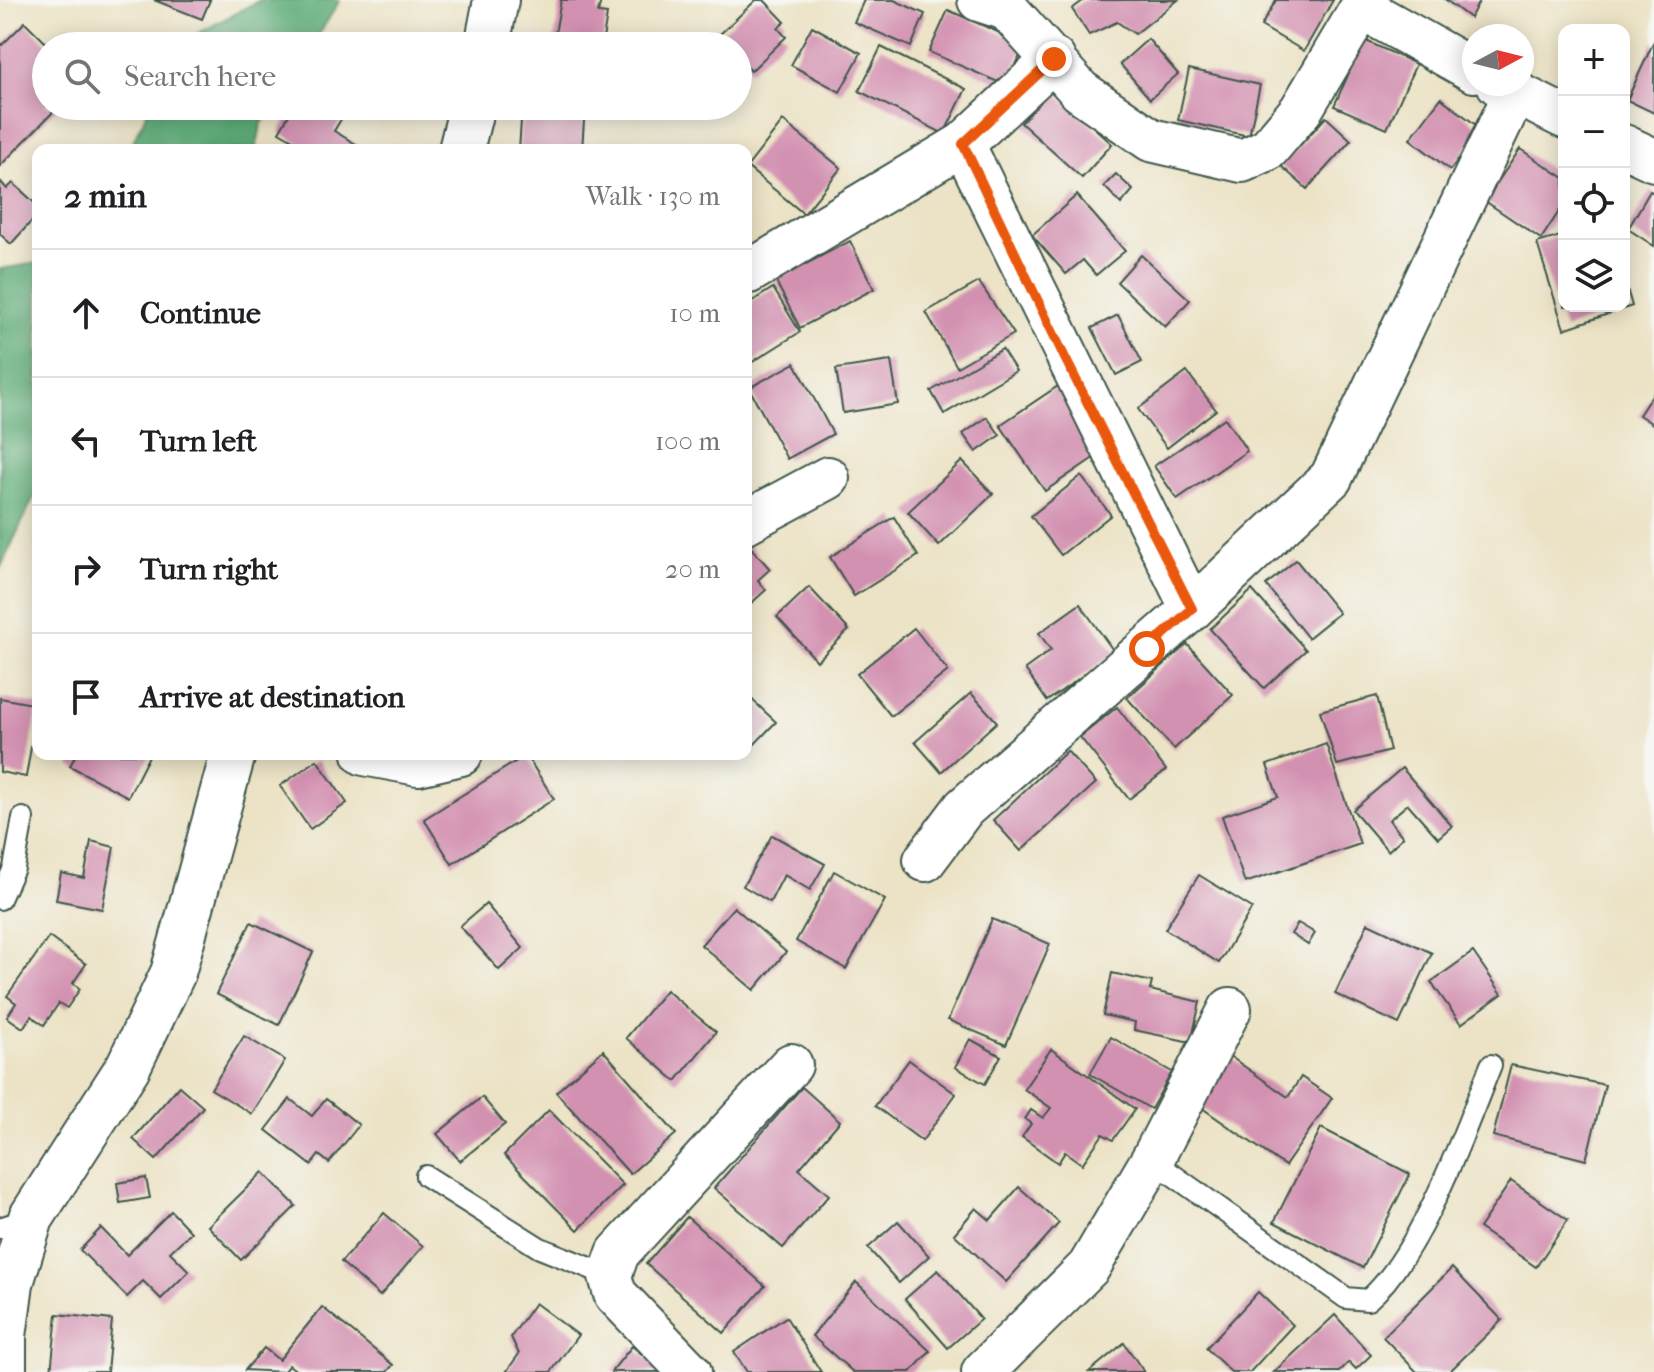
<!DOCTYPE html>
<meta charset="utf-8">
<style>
:root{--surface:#fff;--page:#f2f2f2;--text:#202124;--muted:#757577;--line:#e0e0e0}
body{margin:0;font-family:"IM FELL French Canon",serif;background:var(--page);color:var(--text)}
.controls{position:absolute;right:24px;top:24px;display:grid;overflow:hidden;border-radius:16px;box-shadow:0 4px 20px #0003}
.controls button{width:72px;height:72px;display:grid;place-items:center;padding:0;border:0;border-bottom:2px solid var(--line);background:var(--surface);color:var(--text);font:40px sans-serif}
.compass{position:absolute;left:1462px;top:24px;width:72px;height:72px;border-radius:50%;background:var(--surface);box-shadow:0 4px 20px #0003;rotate:83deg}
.stop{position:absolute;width:24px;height:24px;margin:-18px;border:6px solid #ea580c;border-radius:50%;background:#fff}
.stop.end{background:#ea580c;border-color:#fff;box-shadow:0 2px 8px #0008}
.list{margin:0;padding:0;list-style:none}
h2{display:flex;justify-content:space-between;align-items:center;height:104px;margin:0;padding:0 32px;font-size:34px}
h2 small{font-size:26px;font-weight:400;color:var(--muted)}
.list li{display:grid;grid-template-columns:52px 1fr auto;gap:24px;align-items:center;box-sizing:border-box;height:128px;padding:0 32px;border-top:2px solid var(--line)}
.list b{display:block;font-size:30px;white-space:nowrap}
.list em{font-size:26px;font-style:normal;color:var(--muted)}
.icon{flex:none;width:44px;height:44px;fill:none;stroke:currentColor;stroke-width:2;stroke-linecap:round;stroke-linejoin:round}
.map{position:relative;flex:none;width:1654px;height:1372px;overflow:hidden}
.search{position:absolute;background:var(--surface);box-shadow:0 4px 20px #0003;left:32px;top:32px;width:720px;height:88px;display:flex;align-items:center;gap:20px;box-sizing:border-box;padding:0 28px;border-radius:44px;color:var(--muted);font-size:30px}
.panel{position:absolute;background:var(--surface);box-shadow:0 4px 20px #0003;left:32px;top:144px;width:720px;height:616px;border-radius:16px}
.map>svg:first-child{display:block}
.forest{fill:#5dac77;stroke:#3e7456;stroke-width:2}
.building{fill:#d391b1}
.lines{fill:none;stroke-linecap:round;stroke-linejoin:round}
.service-casing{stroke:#3e564a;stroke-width:24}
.minor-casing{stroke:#3e564a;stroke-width:46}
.primary-casing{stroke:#3e564a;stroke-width:48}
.service{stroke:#fff;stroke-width:20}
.minor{stroke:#fff;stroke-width:42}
.primary{stroke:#fff;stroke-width:44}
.route{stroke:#ea580c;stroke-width:10}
</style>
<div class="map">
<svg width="1654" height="1372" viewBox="0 0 1654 1372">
<rect width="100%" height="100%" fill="#f6f6f2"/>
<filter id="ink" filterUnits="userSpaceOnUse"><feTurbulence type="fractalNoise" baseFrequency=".0125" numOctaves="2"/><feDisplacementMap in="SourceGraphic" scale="16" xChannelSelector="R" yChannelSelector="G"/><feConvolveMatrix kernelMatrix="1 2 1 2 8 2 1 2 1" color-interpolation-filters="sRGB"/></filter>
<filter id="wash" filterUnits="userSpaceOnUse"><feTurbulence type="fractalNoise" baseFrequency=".006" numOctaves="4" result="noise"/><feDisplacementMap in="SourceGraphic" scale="32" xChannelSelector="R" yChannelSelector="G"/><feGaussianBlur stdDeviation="1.8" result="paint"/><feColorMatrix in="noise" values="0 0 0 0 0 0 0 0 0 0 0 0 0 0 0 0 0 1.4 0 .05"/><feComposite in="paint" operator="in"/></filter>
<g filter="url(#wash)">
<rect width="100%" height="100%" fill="#ece3c6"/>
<!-- forest -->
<g class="forest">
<polygon points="260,0 340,0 312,46 175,46"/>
<polygon points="150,106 273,106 261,125 256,150 129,150"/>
<polygon points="38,263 38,488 0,569 0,269"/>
</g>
<g id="blocks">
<!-- building -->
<g class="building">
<polygon points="154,0 210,0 202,19"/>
<polygon points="561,0 601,0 598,13 607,14 602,46 553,45"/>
<polygon points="756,0 764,0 785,22 778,28 786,37 751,71 738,57 738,46 727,46 718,36"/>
<polygon points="864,0 894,0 925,14 911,47 854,22"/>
<polygon points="1084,0 1178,0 1135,34 1117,22 1089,35 1072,9"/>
<polygon points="1276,0 1333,0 1304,51 1261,26"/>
<polygon points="1446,0 1480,0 1470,18"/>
<polygon points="948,10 1025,44 1007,86 929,52"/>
<polygon points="25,22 49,46 46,46 46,106 59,106 0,166 0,43 2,45"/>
<polygon points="812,26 861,53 840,92 791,65"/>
<polygon points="1148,39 1178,74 1150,99 1120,64"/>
<polygon points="1364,40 1416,64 1387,129 1334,106"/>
<polygon points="1654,41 1654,113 1627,100"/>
<polygon points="881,47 966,89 944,134 859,91"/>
<polygon points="1189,69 1260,85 1249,136 1178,120"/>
<polygon points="1052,89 1112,144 1082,178 1021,123"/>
<polygon points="1441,98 1481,129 1450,170 1410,139"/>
<polygon points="294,106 349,106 334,131 366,150 296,150 300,144 279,132"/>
<polygon points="522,106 585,106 582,150 519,150"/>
<polygon points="1326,117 1351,140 1307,189 1281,166"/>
<polygon points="783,121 841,168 804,214 747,167"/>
<polygon points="1520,149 1564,178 1564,204 1541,239 1485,201"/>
<polygon points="1116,174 1133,190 1121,204 1104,186"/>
<polygon points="0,181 7,189 13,183 38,206 38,214 11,244 0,234"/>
<polygon points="1650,191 1654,193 1654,246 1628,229"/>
<polygon points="1077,195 1125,251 1096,275 1083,260 1066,274 1032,235"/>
<polygon points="1564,235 1564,306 1624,306 1625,282 1632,306 1564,329 1537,243"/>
<polygon points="850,241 874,289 800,328 775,280"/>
<polygon points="1141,255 1190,300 1165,327 1117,282"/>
<polygon points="979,282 1014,334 957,367 926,312"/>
<polygon points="773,288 800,332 746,366 746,305"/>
<polygon points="1118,315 1142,362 1116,375 1092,328"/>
<polygon points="1002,349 1016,371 944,414 931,391"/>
<polygon points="891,361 898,404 843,413 836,369"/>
<polygon points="795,363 833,434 787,459 749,388"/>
<polygon points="1187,372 1216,410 1167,448 1138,409"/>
<polygon points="1064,382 1108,448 1045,491 1000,425"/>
<polygon points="1654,392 1654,425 1639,415"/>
<polygon points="987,417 1000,435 976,452 963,434"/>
<polygon points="1225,418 1247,451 1177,499 1154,466"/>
<polygon points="962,461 993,494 939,546 908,512"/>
<polygon points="1081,476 1111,515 1061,555 1031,516"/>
<polygon points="894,517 918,556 854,596 830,557"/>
<polygon points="746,542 770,569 758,580 766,590 746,608"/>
<polygon points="1296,560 1339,613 1308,638 1266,585"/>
<polygon points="809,587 849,630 817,661 777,617"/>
<polygon points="1252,590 1306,650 1264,688 1210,629"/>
<polygon points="1080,604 1115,653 1047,701 1025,669 1051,650 1039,633"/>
<polygon points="914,628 948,671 891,716 857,674"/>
<polygon points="1187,644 1233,695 1174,749 1127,698"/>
<polygon points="971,693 997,722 941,772 915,742"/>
<polygon points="746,694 776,722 746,753"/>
<polygon points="1377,696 1390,751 1337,765 1320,711"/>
<polygon points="0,698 38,705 26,777 0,772"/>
<polygon points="1117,707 1166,770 1129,799 1080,737"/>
<polygon points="1326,744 1360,844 1245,883 1222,816 1278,797 1267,765"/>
<polygon points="1067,751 1096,783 1021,851 993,820"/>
<polygon points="76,754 150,754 128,797 70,766"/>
<polygon points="526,755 554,799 452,864 424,819"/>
<polygon points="317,760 347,803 310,829 280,786"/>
<polygon points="1402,768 1452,826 1438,838 1408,804 1389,820 1403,837 1388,851 1353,810"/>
<polygon points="772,835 825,864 810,890 784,875 770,902 743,886"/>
<polygon points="91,841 114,847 102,909 56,900 61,873 84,878"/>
<polygon points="834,871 885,900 846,969 796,941"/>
<polygon points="1199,875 1252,908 1219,963 1165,929"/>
<polygon points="486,904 523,948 499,970 460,926"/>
<polygon points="734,907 786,952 754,990 701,945"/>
<polygon points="992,919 1050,944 1006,1045 948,1020"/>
<polygon points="251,922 313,952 279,1025 216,994"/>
<polygon points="1298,923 1315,933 1308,945 1291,934"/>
<polygon points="1368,923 1432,953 1399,1024 1335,994"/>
<polygon points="49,937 86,964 73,983 80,989 67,1008 59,1003 44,1025 31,1016 23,1028 7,1017 16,1003 7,996"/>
<polygon points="1473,952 1502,994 1461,1024 1431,982"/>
<polygon points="1112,973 1152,982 1150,990 1200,1002 1191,1042 1134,1030 1135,1022 1103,1015"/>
<polygon points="666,990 716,1032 676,1081 626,1038"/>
<polygon points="244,1036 285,1060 252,1114 211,1089"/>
<polygon points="1111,1037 1172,1072 1151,1109 1090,1074"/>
<polygon points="970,1039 1001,1056 985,1084 955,1067"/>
<polygon points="1051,1049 1135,1109 1113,1140 1103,1134 1082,1164 1065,1152 1058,1163 1022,1137 1031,1124 1025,1119 1031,1110 1043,1118 1051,1108 1024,1089"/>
<polygon points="603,1050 676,1134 630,1174 556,1092"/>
<polygon points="1228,1055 1288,1097 1301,1077 1332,1098 1285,1166 1195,1103"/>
<polygon points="909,1060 956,1094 922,1141 875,1106"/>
<polygon points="1511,1065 1605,1085 1586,1160 1493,1136"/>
<polygon points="179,1086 203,1107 156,1160 133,1139"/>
<polygon points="802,1087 840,1121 799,1169 829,1195 783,1248 714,1188"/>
<polygon points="482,1097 505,1124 460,1161 437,1134"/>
<polygon points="290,1099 312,1116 326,1099 359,1125 329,1163 319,1155 311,1165 266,1130"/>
<polygon points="549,1110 623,1185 578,1230 504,1155"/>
<polygon points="1321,1128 1410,1174 1363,1268 1274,1222"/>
<polygon points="263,1172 296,1206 241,1260 208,1226"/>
<polygon points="146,1178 150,1198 120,1203 117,1183"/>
<polygon points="1511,1181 1568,1220 1536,1267 1479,1228"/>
<polygon points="1019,1187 1059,1223 1006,1282 954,1234 976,1208 990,1220"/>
<polygon points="171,1211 191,1232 170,1252 189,1271 161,1299 143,1281 127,1297 80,1250 101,1228 127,1255"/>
<polygon points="384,1213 423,1246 380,1296 341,1262"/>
<polygon points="687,1217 765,1286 724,1333 646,1264"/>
<polygon points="898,1221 929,1256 899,1283 868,1248"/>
<polygon points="1452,1268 1502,1320 1449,1372 1417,1372 1383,1337"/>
<polygon points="938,1270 981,1319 948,1348 905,1299"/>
<polygon points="856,1282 930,1351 911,1372 853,1372 812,1336"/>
<polygon points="1258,1292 1293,1325 1250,1372 1231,1372 1206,1348"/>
<polygon points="535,1303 578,1335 551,1372 506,1372 519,1354 511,1337"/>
<polygon points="322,1307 393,1365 387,1372 298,1372 289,1365 283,1372 245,1370 264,1348 279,1360"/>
<polygon points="57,1314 112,1320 107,1372 51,1372"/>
<polygon points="1335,1315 1371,1355 1356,1369 1349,1362 1339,1372 1274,1372"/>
<polygon points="786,1317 821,1372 747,1372 734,1352"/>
<polygon points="1124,1343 1144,1372 1089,1372"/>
<polygon points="632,1346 664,1372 611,1372"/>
</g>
</g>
</g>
<g filter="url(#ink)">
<use href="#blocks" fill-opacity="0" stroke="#3e564a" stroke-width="2"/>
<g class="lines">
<defs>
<g id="service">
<polyline points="0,899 14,868 23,818"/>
<path d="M1152,1160L1346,1298L1368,1300C1421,1254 1464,1132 1491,1065"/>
<polyline points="426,1176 540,1248 610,1276"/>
<polyline points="0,1228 31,1218"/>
</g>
<g id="minor">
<polyline points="979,0 1007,9 1080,91 1151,140 1242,161 1268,149 1301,110 1366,0"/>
<polyline points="1362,8 1474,71"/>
<polyline points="1498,84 1564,117"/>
<polyline points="963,144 1192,609"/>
<polyline points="1624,146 1654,160"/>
<polyline points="749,272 963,144 1054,59"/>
<polyline points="746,522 828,478"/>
<polyline points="364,754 418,764 461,754"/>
<polyline points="925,860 964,808 1192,609 1331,478 1515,93"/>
<polyline points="690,1372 615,1294 610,1276 618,1253 791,1065"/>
<polyline points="983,1372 1089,1267 1152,1160 1230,1009"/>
</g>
<g id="primary">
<polyline points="487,46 496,0"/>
<polyline points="461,150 472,106"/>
<polyline points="4,1372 4,1336 11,1283 31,1218 128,1067 173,973 233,754"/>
</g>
</defs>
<!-- service casing -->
<use href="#service" class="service-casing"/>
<!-- minor casing -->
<use href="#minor" class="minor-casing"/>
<!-- primary casing -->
<use href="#primary" class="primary-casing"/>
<!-- service -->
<use href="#service" class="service"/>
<!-- minor -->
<use href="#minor" class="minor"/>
<!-- primary -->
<use href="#primary" class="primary"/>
</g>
</g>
<g class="lines" filter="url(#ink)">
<!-- route -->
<polyline class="route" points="1054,59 963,144 1065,358 1192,609 1147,649"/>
</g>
</svg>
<div class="controls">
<button>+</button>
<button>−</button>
<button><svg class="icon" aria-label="locate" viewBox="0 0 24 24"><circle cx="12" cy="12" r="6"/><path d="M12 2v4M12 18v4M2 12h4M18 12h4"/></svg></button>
<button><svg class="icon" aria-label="layers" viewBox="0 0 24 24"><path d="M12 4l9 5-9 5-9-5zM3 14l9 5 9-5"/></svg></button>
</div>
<svg class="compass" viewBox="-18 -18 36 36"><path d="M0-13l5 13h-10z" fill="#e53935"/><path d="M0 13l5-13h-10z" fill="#757577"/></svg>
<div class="stop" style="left:1147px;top:649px"></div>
<div class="stop end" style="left:1054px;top:59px"></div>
<div class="search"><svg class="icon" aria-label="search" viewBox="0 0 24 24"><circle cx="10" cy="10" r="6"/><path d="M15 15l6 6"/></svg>Search here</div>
<section class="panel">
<h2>2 min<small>Walk · 130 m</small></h2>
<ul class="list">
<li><svg class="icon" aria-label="ahead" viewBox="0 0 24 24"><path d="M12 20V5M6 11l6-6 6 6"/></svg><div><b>Continue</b></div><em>10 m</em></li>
<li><svg class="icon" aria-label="left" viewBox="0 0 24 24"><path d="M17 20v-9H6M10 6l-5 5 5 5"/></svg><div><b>Turn left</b></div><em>100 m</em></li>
<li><svg class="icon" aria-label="right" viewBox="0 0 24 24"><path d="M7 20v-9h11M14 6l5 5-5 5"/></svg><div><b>Turn right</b></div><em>20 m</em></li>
<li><svg class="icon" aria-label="arrive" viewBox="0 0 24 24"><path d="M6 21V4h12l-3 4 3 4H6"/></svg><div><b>Arrive at destination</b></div></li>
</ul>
</section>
</div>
